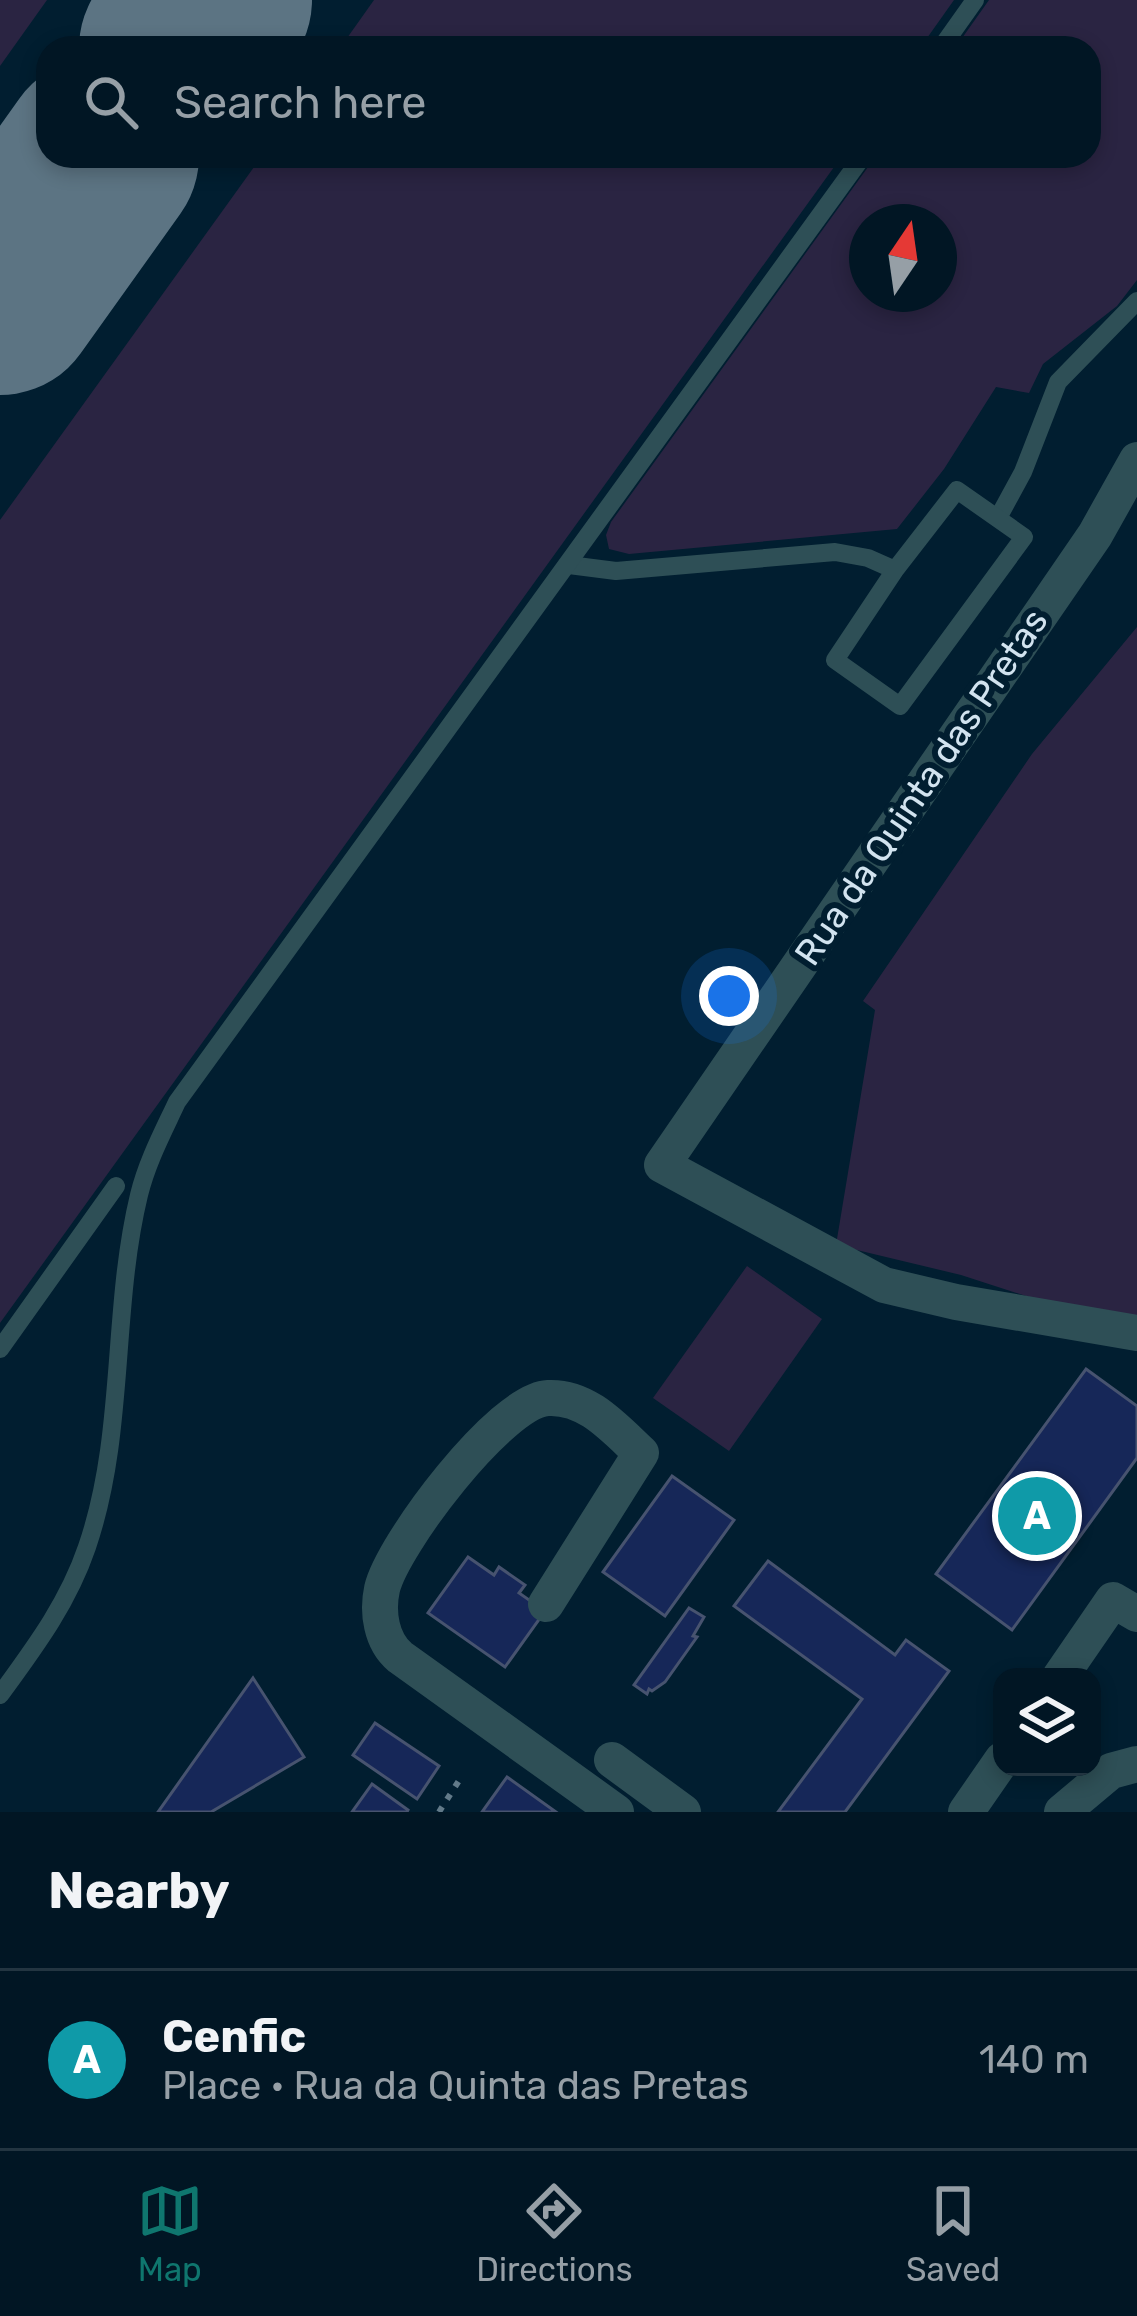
<!DOCTYPE html>
<meta charset="utf-8">
<style>
:root{--surface:#011624;--page:#0b1f2c;--text:#f1f3f6;--muted:#969fa6;--line:#233541;--accent:#0f766e}
body{margin:0;font-family:Rubik,sans-serif;background:var(--page);color:var(--text)}
.controls{position:absolute;right:36px;bottom:36px;display:grid;overflow:hidden;border-radius:24px;box-shadow:0 6px 18px #0003}
.controls button{width:108px;height:108px;display:grid;place-items:center;padding:0;border:0;border-bottom:3px solid var(--line);background:var(--surface);color:var(--text);font:60px sans-serif}
.compass{position:absolute;left:849px;top:204px;width:108px;height:108px;border-radius:50%;background:var(--surface);box-shadow:0 6px 18px #0003;rotate:13deg}
.you{position:absolute;left:729px;top:996px;width:42px;height:42px;margin:-30px;border:9px solid #fff;border-radius:50%;background:#1a73e8;box-shadow:0 0 0 18px #1a73e833}
.badge{display:grid;place-items:center;width:78px;height:78px;border-radius:50%;background:var(--accent);color:#fff;font-size:39px;font-weight:700}
.pin{position:absolute;translate:-50% -50%;border:6px solid #fff;box-shadow:0 3px 12px #0006}
.list{margin:0;padding:0;list-style:none}
h2{display:flex;justify-content:space-between;align-items:center;height:156px;margin:0;padding:0 48px;font-size:51px}
h2 small{font-size:39px;font-weight:400;color:var(--muted)}
.list li{display:grid;grid-template-columns:78px 1fr auto;gap:36px;align-items:center;box-sizing:border-box;height:180px;padding:0 48px;border-top:3px solid var(--line)}
.list b{display:block;font-size:45px;white-space:nowrap}
.list p{margin:0;font-size:39px;white-space:nowrap;color:var(--muted)}
.list em{font-size:39px;font-style:normal;color:var(--muted)}
.icon{flex:none;width:66px;height:66px;fill:none;stroke:currentColor;stroke-width:2;stroke-linecap:round;stroke-linejoin:round}
.map{position:relative;flex:none;width:1137px;height:1812px;overflow:hidden}
.search{position:absolute;background:var(--surface);box-shadow:0 6px 18px #0003;left:36px;right:36px;top:36px;height:132px;display:flex;align-items:center;gap:30px;box-sizing:border-box;padding:0 42px;border-radius:36px;color:var(--muted);font-size:45px}
.sheet{height:336px;background:var(--surface)}
nav{display:flex;justify-content:space-around;align-items:center;box-sizing:border-box;height:168px;border-top:3px solid var(--line);background:var(--surface);font-size:33px;color:var(--muted)}
nav a{display:grid;justify-items:center;gap:6px}
nav .on{color:var(--accent)}
.map>svg:first-child{display:block}
.green{fill:#2a2442;fill-rule:evenodd}
.lines{fill:none;stroke-linecap:round;stroke-linejoin:round}
.runway{stroke:#5c7483;stroke-width:198}
.building{fill:#162758;stroke:#47536f;stroke-width:3}
.path{stroke:#627a89;stroke-width:6;stroke-dasharray:6 9;stroke-linecap:butt}
.lane{stroke:#2e4f56;stroke-width:18}
.street{stroke:#2e4f56;stroke-width:36}
.labels{text-anchor:middle;dominant-baseline:central;stroke-width:12;stroke-linejoin:round;paint-order:stroke}
.street-label{font-size:36px;fill:#d2e3ef;stroke:#011e30}
</style>
<div class="map">
<svg width="1137" height="1812" viewBox="0 0 1137 1812">
<rect width="100%" height="100%" fill="#011e30"/>
<!-- green -->
<g class="green">
<polygon points="0,0 47,0 0,66"/>
<polygon points="374,0 954,0 920,48 340,48"/>
<path d="M989,0H1137V280L1117,306L1043,364L1029,393L996,387L944,469L897,529L629,554L609,549L606,535L611,522L876,156H1089V48H955ZM867,222H939V294H867Z"/>
<polygon points="262,156 842,156 0,1323 0,520"/>
<polygon points="1137,627 1137,1332 961,1275 836,1245 875,1010 863,1001 1032,754"/>
<polygon points="747,1266 822,1319 729,1451 653,1398"/>
</g>
<g class="lines">
<!-- runway -->
<g class="runway">
<polyline points="178,48 213,0"/>
<polyline points="0,296 100,156"/>
</g>
</g>
<!-- building -->
<g class="building">
<polygon points="1086,1369 1137,1406 1137,1458 1012,1630 936,1574"/>
<polygon points="672,1476 734,1520 665,1616 603,1572"/>
<polygon points="468,1557 494,1575 499,1567 525,1585 519,1593 545,1611 505,1667 428,1613"/>
<polygon points="768,1561 895,1655 906,1640 949,1671 845,1812 778,1812 862,1699 734,1606"/>
<polygon points="689,1608 704,1617 693,1636 697,1637 665,1682 652,1691 649,1689 647,1694 634,1685"/>
<polygon points="253,1678 304,1757 211,1812 158,1812"/>
<polygon points="375,1723 439,1766 417,1799 353,1755"/>
<polygon points="507,1777 556,1812 482,1812"/>
<polygon points="372,1784 408,1810 407,1812 352,1812"/>
</g>
<g class="lines">
<!-- path -->
<polyline class="path" points="439,1812 460,1779"/>
<!-- lane -->
<g class="lane">
<polyline points="941,48 975,0"/>
<polyline points="998,518 1023,472 1058,382 1137,301"/>
<polyline points="569,565 616,571 835,552 868,558 895,570 957,490 1024,537 900,706 835,660 895,570"/>
<polyline points="0,1349 116,1186"/>
<path d="M0,1695C35,1647 68,1603 87,1547C126,1433 111,1311 139,1195C147,1162 163,1132 177,1102L863,156"/>
</g>
<!-- street -->
<g class="street">
<polyline points="1137,460 1095,535 662,1165 884,1285 956,1302 1137,1333"/>
<path d="M546,1604L641,1453C614,1428 587,1396 548,1398C501,1400 392,1545 382,1589C377,1612 381,1641 400,1657L616,1812"/>
<polyline points="1060,1677 1113,1600 1137,1614"/>
<polyline points="612,1760 683,1812"/>
<polyline points="966,1812 1002,1760"/>
<polyline points="1062,1812 1111,1771 1137,1764"/>
</g>
</g>
<g class="labels">
<!-- street labels -->
<g class="street-label">
<text transform="translate(921 787) rotate(-56)">Rua da Quinta das Pretas</text>
</g>
</g>
</svg>
<div class="controls">
<button><svg class="icon" aria-label="layers" viewBox="0 0 24 24"><path d="M12 4l9 5-9 5-9-5zM3 14l9 5 9-5"/></svg></button>
</div>
<svg class="compass" viewBox="-18 -18 36 36"><path d="M0-13l5 13h-10z" fill="#e53935"/><path d="M0 13l5-13h-10z" fill="#969fa6"/></svg>
<div class="you"></div>
<div class="pin badge" style="left:1037px;top:1516px;background:#0f9aa8">A</div>
<div class="search"><svg class="icon" aria-label="search" viewBox="0 0 24 24"><circle cx="10" cy="10" r="6"/><path d="M15 15l6 6"/></svg>Search here</div>
</div>
<section class="sheet">
<h2>Nearby<small></small></h2>
<ul class="list">
<li><span class="badge" style="background:#0f9aa8">A</span><div><b>Cenfic</b><p>Place · Rua da Quinta das Pretas</p></div><em>140 m</em></li>
</ul>
</section>
<nav>
<a class="on"><svg class="icon" aria-label="map" viewBox="0 0 24 24"><path d="M3 6l6-2 6 2 6-2v14l-6 2-6-2-6 2zM9 4v14M15 6v14"/></svg>Map</a>
<a><svg class="icon" aria-label="directions" viewBox="0 0 24 24"><path d="M12 3l9 9-9 9-9-9zM9 14v-3h6M13 9l2 2-2 2"/></svg>Directions</a>
<a><svg class="icon" aria-label="saved" viewBox="0 0 24 24"><path d="M7 4h10v16l-5-4-5 4z"/></svg>Saved</a>
</nav>
